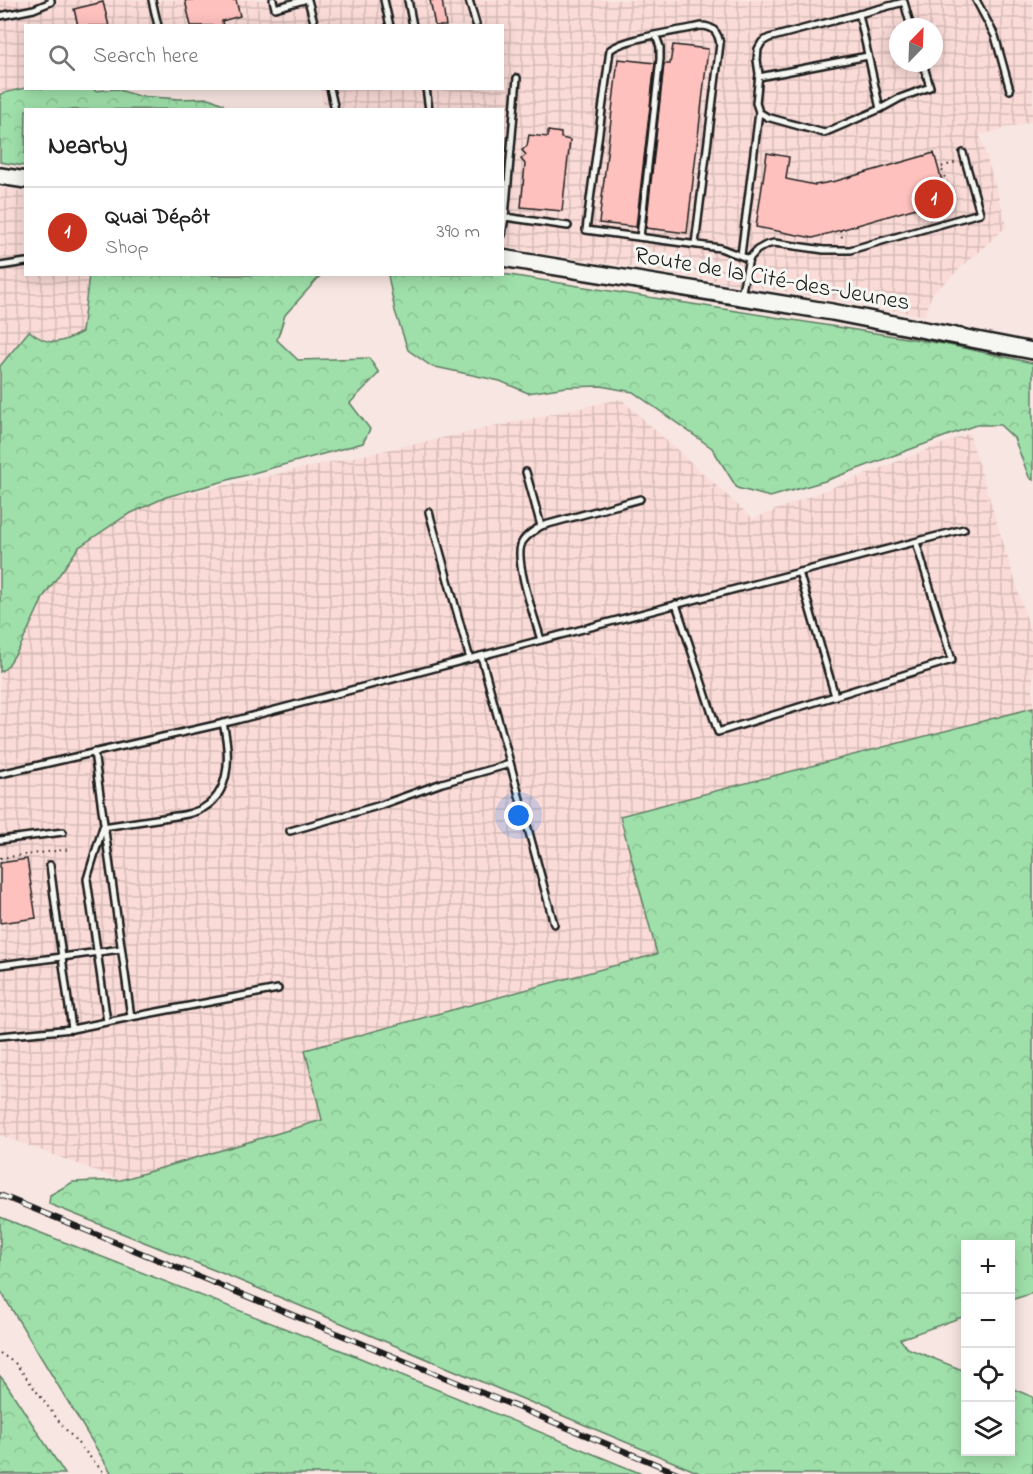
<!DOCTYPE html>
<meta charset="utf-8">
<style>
:root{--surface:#fff;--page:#f6f6f6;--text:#222;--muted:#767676;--line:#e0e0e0;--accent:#c8321e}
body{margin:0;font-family:"Indie Flower",sans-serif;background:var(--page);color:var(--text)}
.controls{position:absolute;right:18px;bottom:18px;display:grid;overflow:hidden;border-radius:0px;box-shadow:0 3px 15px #0003}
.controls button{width:54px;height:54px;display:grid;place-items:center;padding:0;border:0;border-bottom:2px solid var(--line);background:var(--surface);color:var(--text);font:30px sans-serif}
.compass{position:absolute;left:889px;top:18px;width:54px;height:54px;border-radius:50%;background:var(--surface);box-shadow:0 3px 15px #0003;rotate:23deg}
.you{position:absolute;left:519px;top:816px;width:21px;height:21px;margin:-15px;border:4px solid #fff;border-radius:50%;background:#1a73e8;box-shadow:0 0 0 9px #1a73e833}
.badge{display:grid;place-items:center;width:39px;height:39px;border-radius:50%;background:var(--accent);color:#fff;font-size:20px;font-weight:700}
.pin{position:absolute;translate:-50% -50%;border:3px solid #fff;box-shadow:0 2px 6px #0006}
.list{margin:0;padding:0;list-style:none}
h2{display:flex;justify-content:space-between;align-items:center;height:78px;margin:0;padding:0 24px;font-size:26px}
h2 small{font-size:20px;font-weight:400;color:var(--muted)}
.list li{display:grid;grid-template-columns:39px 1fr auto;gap:18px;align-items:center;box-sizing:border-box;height:90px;padding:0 24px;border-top:2px solid var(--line)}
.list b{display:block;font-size:22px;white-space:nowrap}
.list p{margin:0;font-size:20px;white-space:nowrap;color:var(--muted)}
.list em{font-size:20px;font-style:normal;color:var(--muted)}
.icon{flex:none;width:33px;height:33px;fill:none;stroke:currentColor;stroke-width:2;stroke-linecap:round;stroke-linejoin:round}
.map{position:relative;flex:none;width:1033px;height:1474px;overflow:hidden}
.search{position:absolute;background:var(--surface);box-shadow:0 3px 15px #0003;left:24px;top:24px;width:480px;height:66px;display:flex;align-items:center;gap:15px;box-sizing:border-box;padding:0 21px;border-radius:0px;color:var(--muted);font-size:22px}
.panel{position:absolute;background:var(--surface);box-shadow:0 3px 15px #0003;left:24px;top:108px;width:480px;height:168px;border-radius:0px}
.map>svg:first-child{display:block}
.industrial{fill:url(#industrial-grid);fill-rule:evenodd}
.forest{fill:url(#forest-crowns);stroke:#5e7e63;stroke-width:1.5}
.building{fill:#fec1be;stroke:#1c1c1c;stroke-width:1.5}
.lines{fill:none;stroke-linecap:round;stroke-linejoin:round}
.lane-casing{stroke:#1c1c1c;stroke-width:10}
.secondary-casing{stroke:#1c1c1c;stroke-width:20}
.path{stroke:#1c1c1c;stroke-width:2;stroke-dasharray:1.5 4.5;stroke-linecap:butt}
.lane{stroke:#f6f6f2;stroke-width:5}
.secondary{stroke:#f6f6f2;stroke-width:15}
.rail-casing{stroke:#1c1c1c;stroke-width:6}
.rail{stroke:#f6f6f2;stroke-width:4;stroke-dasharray:11;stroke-linecap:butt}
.labels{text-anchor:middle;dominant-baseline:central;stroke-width:6;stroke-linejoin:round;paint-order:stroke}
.street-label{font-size:24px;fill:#1c1c1c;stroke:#f6f6f2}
</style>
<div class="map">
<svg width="1033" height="1474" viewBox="0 0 1033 1474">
<defs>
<pattern id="industrial-grid" width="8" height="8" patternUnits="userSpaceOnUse" patternTransform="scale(1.5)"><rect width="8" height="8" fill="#fadbd7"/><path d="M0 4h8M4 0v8" fill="none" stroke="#d6bbb8"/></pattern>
<pattern id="forest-crowns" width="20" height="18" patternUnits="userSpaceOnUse" patternTransform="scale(1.5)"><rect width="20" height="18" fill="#9fe0aa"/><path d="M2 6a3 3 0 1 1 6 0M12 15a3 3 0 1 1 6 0" fill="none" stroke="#88c092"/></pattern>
</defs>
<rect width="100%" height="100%" fill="#f8e6e2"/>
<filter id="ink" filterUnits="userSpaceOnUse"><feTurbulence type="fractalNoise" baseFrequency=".0167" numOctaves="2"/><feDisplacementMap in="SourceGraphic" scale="12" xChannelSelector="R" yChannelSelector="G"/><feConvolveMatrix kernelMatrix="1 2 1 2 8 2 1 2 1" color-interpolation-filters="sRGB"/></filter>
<g filter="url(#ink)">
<!-- industrial -->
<g class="industrial">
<path d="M0,0H1033V121L980,135L1007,226L932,294L924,316L818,297L503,247L502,110L324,109L320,89L502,88V26H26L25,88L0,94ZM898,27H934V63H898Z"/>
<polygon points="0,188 25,192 26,274 89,275 82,332 66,340 51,343 39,339 28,331 0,366"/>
<polygon points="621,399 753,519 969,433 1033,639 1033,708 620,816 658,954 305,1050 322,1119 121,1180 0,1135 0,672 7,667 20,647 44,596 79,547 127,515 166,498"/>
</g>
<!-- forest -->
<g class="forest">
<polygon points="25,88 94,88 95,91 116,89 138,96 180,99 209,98 223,104 223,109 26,110 25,166 0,162 0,94"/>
<polygon points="503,274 944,344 1033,363 1033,480 1029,477 1014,438 1000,425 976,425 825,481 770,497 737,488 712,448 633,392 601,386 566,387 528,393 500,381 431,366 408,350 395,311 388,275"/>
<path d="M89,275H321L285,315L277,340L298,360L369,358L379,373L350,403L370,429L363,443L166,497L127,515L79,547L44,596L20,647L7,667L0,672V366L29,331C49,347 60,344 82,332Z"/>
<polygon points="1033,708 1033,1293 1011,1300 1010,1244 966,1244 965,1316 900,1339 907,1348 965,1371 966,1452 1010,1452 1011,1388 1033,1397 1033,1474 702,1474 224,1274 49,1204 50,1195 73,1182 121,1180 322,1120 305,1050 657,954 620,816"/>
<polygon points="0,1217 348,1353 642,1474 112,1474 0,1290"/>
<polygon points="0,1376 5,1382 65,1474 0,1474"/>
</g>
<!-- building -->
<g class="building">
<polygon points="185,0 236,0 240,16 222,21 223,26 191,26"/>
<polygon points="430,0 442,0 446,26 435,26"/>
<polygon points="103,2 109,26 78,26 74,9"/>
<polygon points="673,45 708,49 687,233 646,228 664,64 670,64"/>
<polygon points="618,59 655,63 636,227 599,223"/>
<polygon points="548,131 561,133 561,138 570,140 562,211 521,207 525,164 521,159 526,155 522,150 527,146 529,135 548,137"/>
<polygon points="767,153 789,157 786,179 815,185 836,181 934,153 947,199 813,238 756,227"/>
<polygon points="27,859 36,918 0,923 0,863"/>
</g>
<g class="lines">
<defs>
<g id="lane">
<polyline points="152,0 158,26"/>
<polyline points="273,0 275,8 304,0"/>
<polyline points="308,0 315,26"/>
<polyline points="384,0 390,26"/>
<polyline points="408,0 413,26"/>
<polyline points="469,0 476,24"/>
<polyline points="976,0 995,36 1010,90"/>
<polyline points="859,14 880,109"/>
<polyline points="0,16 34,9 51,2 51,0"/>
<polyline points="759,77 868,56"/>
<polyline points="330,88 335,110"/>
<polyline points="426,88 429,110"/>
<polyline points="759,112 767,117 824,133 880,109 900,98 930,87 923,63"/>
<polyline points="505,217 517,78"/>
<polyline points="502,235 505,217 568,226"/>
<polyline points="640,237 660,59 660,47 656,36"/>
<path d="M695,244L720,44C718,32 713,26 701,26C680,31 624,38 610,50L586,230L720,248L749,259"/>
<polyline points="741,255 759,112 756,103 759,74 757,60 758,49 762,42 769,38 904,2 911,27"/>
<polyline points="0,266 26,262"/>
<polyline points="741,295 749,259 757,250 766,245 774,243 824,250 850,250 980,213 963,153"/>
<path d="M526,472L541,526C534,531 524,536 521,545C515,563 535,619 541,640"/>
<polyline points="429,512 470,659"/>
<polyline points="541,526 640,499"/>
<polyline points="799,572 835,696"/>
<polyline points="676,604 718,732 952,660 916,542"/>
<polyline points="481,656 554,924"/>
<polyline points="94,752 131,1017 278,989"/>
<polyline points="0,774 233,721 964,529"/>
<polyline points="290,831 381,805 442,783 510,764"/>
<polyline points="0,840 63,832"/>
<polyline points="0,965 62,957 50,865"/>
<path d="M107,1022L87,879L103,827C123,824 143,821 163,818C172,816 182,816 191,813C232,802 231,757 223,723"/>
<polyline points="72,1029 62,957 121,949"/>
<polyline points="0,1036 72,1029 131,1017"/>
</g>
<g id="secondary">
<polyline points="0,176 26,180"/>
<polyline points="502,258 832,312 1033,351"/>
</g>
</defs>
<!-- lane casing -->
<use href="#lane" class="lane-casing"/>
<!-- secondary casing -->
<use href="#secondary" class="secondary-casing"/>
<!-- path -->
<g class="path">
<polyline points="941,201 945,213"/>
<polyline points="931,208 953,201 941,167 957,162"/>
<polyline points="840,230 843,241"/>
<polyline points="0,858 71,849"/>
<polyline points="0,1353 16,1364 61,1424 105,1474"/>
</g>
<!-- lane -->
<use href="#lane" class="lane"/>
<!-- secondary -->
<use href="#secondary" class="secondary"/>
<defs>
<polyline id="rail" points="0,1195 680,1474"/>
</defs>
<!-- rail casing -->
<use href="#rail" class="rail-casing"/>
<!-- rail -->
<use href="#rail" class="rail"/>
</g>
</g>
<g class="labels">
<!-- street labels -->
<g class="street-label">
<text transform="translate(772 280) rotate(10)">Route de la Cité-des-Jeunes</text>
</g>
</g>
</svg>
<div class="controls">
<button>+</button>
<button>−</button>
<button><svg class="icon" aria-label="locate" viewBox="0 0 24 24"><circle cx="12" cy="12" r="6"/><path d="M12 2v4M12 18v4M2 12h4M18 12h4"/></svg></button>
<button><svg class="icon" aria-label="layers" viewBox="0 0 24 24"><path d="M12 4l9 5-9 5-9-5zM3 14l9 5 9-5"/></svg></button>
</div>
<svg class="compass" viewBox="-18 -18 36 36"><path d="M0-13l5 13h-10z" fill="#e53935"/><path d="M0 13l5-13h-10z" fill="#767676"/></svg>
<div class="you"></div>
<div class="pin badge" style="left:934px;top:199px">1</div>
<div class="search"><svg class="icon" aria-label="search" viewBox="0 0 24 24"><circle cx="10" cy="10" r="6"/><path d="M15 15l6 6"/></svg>Search here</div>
<section class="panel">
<h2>Nearby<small></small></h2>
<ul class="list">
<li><span class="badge">1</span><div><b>Quai Dépôt</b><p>Shop</p></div><em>390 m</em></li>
</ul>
</section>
</div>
